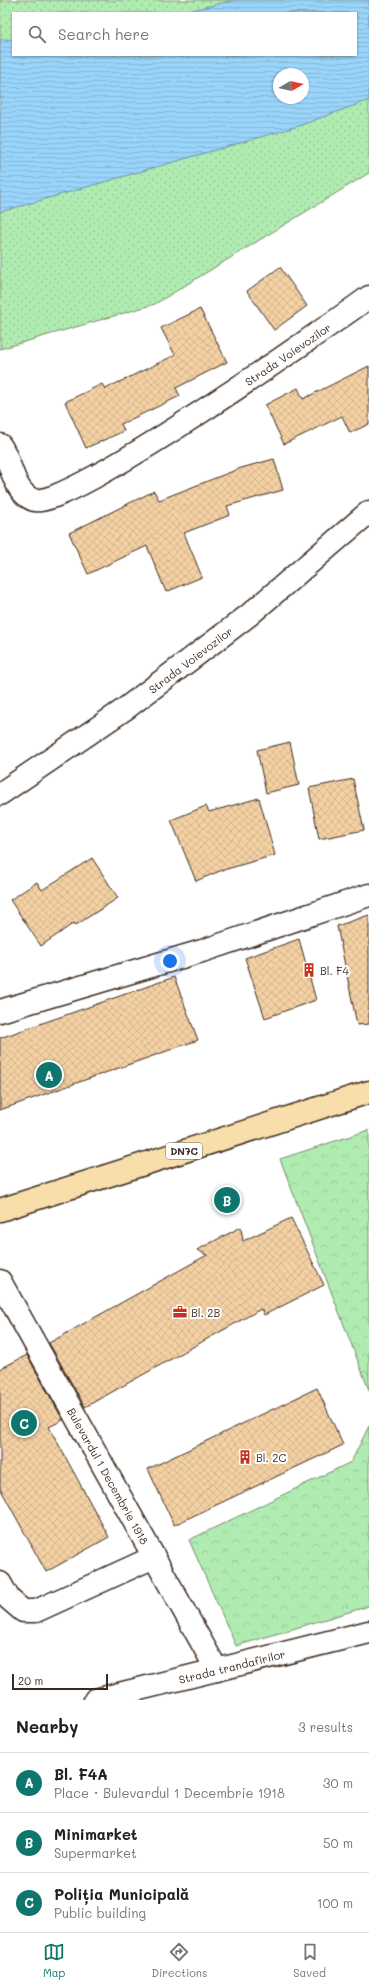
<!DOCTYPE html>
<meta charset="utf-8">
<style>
:root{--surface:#fff;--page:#f6f6f6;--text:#202124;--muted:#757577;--line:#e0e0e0;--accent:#0f766e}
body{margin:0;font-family:Mali,sans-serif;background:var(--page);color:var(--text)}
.compass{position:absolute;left:273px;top:68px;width:36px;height:36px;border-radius:50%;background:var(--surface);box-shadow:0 1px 3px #0004;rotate:81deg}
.scale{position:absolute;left:12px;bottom:10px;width:96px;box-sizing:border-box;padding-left:4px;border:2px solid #3b2a1e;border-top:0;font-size:11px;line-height:14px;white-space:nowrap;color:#3b2a1e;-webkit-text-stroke:3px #fff;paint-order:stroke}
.you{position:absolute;left:170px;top:961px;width:14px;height:14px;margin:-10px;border:3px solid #fff;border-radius:50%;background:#1a73e8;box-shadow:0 0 0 6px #1a73e833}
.badge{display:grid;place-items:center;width:26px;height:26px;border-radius:50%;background:var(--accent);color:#fff;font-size:13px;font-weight:700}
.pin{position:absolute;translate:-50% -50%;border:2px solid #fff;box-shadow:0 1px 4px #0006}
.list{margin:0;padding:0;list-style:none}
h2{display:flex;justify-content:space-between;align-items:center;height:52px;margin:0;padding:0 16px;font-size:17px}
h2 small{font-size:13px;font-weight:400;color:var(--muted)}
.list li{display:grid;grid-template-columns:26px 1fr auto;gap:12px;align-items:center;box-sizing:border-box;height:60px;padding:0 16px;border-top:1px solid var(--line)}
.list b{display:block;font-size:15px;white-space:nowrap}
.list p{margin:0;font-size:13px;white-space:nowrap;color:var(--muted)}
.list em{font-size:13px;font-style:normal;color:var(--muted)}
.icon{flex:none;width:22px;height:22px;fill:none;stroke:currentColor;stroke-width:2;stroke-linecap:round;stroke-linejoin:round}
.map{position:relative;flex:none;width:369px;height:1700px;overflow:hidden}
.search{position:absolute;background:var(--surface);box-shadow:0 1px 3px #0004;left:12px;right:12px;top:12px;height:44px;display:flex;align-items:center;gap:10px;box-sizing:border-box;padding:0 14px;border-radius:0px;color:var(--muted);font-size:15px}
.sheet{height:232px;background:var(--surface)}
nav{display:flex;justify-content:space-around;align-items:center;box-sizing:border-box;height:56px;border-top:1px solid var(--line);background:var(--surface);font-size:11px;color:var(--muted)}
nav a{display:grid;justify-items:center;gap:2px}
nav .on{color:var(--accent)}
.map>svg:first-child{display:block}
.grass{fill:url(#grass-dots);stroke:#768b68;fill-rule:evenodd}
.park{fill:url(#park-crowns);stroke:#768b68}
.water{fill:url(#water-rules);stroke:#7391a2;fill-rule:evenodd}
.building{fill:url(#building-cross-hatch);stroke:#3b2a1e}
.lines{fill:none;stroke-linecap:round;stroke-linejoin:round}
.minor-casing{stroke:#3b2a1e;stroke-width:25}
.major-casing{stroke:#3b2a1e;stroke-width:25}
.minor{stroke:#fff;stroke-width:22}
.major{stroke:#f8deab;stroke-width:22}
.labels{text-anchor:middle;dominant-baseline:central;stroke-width:4;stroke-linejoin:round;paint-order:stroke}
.shield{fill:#fff;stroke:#766a62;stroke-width:1}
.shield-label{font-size:10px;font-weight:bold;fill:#3b2a1e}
.street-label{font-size:11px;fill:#3b2a1e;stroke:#fff}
.poi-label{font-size:11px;fill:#3b2a1e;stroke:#fff;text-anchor:start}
</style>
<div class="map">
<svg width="369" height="1700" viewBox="0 0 369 1700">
<defs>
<pattern id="grass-dots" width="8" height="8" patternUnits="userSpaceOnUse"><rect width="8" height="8" fill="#b0ecb2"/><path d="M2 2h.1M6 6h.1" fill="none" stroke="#98cb99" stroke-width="1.8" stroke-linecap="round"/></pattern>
<pattern id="park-crowns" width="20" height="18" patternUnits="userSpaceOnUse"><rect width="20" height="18" fill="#b0ecb2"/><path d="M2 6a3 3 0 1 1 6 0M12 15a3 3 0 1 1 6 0" fill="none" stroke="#98cb99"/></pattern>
<pattern id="water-rules" width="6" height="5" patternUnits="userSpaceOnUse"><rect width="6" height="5" fill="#99d5fa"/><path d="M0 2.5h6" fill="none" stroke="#85b7d6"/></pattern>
<pattern id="building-cross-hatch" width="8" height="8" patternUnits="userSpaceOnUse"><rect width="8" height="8" fill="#f4d1a4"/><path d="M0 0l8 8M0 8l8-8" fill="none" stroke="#d2b48d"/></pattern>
</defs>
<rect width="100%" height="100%" fill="#fff"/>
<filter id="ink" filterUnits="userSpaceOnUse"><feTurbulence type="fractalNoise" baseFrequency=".025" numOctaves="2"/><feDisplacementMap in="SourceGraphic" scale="8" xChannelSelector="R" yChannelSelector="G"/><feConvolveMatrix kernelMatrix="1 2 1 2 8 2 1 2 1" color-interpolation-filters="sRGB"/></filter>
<g filter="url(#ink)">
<!-- grass -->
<path class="grass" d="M0,0H369V173L155,304L0,349ZM13,13H356V55H13ZM279,74H303V98H279Z"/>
<!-- park -->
<g class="park">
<polygon points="369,1130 369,1390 280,1159"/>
<polygon points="369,1426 369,1606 236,1646 189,1540 351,1462"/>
</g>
<!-- water -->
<path class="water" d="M235,0H369V100L299,126L0,212V40L13,39V55H356V13H179ZM279,74H303V98H279Z"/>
<!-- building -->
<g class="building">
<polygon points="280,267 307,306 274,330 247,291"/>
<polygon points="200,309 227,362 176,388 180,396 121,424 124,431 86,448 65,402 102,384 105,389 175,355 161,328"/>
<polygon points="369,366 369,424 350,433 342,416 284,444 265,405 298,388 303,399"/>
<polygon points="274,459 283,490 227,506 230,515 184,533 202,577 166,592 147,546 88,574 69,533 154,491 159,500 241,468"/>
<polygon points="290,742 299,785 266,793 257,750"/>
<polygon points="353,779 364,830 319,839 309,788"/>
<polygon points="259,798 275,855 220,871 196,881 171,820 206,806 209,812"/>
<polygon points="92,858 118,898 76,925 74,923 41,946 10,900 37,882 42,890"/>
<polygon points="369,915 369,1024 357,1025 337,926"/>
<polygon points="299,939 316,1000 265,1018 245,958"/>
<polygon points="174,977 198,1040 0,1110 0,1038"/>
<polygon points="291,1218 324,1285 264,1315 261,1309 85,1407 49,1343 207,1255 197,1250 241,1227 243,1241"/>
<polygon points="27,1355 63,1420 49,1427 109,1537 46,1572 0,1488 0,1369"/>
<polygon points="317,1388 343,1445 174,1525 148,1469"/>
</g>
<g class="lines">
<defs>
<g id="minor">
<path id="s1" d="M0,445C12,461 12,492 34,500C66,511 329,326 369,297"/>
<path id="s2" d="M0,794L125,709L249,615L369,512"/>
<polyline points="0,1011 202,951 369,895"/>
<path id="s3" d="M0,1281L217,1670"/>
<polyline points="0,1583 9,1599 23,1611 36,1611 154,1557"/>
<path id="s4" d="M95,1700L369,1632"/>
</g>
<polyline id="major" points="0,1210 369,1092"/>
</defs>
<!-- minor casing -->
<use href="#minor" class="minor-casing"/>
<!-- major casing -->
<use href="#major" class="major-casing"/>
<!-- minor -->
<use href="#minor" class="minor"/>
<!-- major -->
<use href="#major" class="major"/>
</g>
</g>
<!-- icons -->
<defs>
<symbol id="building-bare" viewBox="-9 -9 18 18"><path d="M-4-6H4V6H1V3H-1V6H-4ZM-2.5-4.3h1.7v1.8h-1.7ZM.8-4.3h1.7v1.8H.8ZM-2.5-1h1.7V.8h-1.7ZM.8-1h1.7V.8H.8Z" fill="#c8321e" stroke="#fff" stroke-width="2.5" paint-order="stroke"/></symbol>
<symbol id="office-bare" viewBox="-9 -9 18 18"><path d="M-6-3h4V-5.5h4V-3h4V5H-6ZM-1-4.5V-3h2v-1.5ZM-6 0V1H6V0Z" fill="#c8321e" stroke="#fff" stroke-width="2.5" paint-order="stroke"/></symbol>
</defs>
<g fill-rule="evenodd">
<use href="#building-bare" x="299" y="960" width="20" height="20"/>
<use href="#office-bare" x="170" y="1302" width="20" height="20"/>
<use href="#building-bare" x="235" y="1447" width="20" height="20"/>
</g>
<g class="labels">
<!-- shield labels -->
<rect class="shield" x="166" y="1143" width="36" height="16" rx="3"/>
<g class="shield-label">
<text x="184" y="1151">DN7C</text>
</g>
<!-- street labels -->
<g class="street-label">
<text stroke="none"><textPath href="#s1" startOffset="361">Strada Voievozilor</textPath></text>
<text stroke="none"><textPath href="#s2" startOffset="233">Strada Voievozilor</textPath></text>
<text stroke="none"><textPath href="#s3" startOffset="223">Bulevardul 1 Decembrie 1918</textPath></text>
<text stroke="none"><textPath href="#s4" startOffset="141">Strada trandafirilor</textPath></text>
</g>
<!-- poi labels -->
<g class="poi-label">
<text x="320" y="970">Bl. F4</text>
<text x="191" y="1312">Bl. 2B</text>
<text x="256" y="1457">Bl. 2C</text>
</g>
</g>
</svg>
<svg class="compass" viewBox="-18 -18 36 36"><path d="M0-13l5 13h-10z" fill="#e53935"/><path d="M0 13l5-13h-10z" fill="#757577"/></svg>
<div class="scale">20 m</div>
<div class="you"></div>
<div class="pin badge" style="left:49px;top:1075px">A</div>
<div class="pin badge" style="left:227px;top:1200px">B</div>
<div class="pin badge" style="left:24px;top:1423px">C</div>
<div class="search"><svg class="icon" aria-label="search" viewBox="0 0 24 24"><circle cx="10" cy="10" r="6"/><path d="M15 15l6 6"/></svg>Search here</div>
</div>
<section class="sheet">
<h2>Nearby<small>3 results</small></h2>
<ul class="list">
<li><span class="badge">A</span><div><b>Bl. F4A</b><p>Place · Bulevardul 1 Decembrie 1918</p></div><em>30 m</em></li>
<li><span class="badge">B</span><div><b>Minimarket</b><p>Supermarket</p></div><em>50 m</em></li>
<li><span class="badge">C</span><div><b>Poliția Municipală</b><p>Public building</p></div><em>100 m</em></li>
</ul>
</section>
<nav>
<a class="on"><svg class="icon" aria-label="map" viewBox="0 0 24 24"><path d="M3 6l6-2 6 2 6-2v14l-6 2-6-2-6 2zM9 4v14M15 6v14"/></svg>Map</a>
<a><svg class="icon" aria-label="directions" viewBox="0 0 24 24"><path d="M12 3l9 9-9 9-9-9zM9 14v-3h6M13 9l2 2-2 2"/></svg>Directions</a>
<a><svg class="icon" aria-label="saved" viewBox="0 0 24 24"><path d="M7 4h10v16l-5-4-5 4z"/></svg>Saved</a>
</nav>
